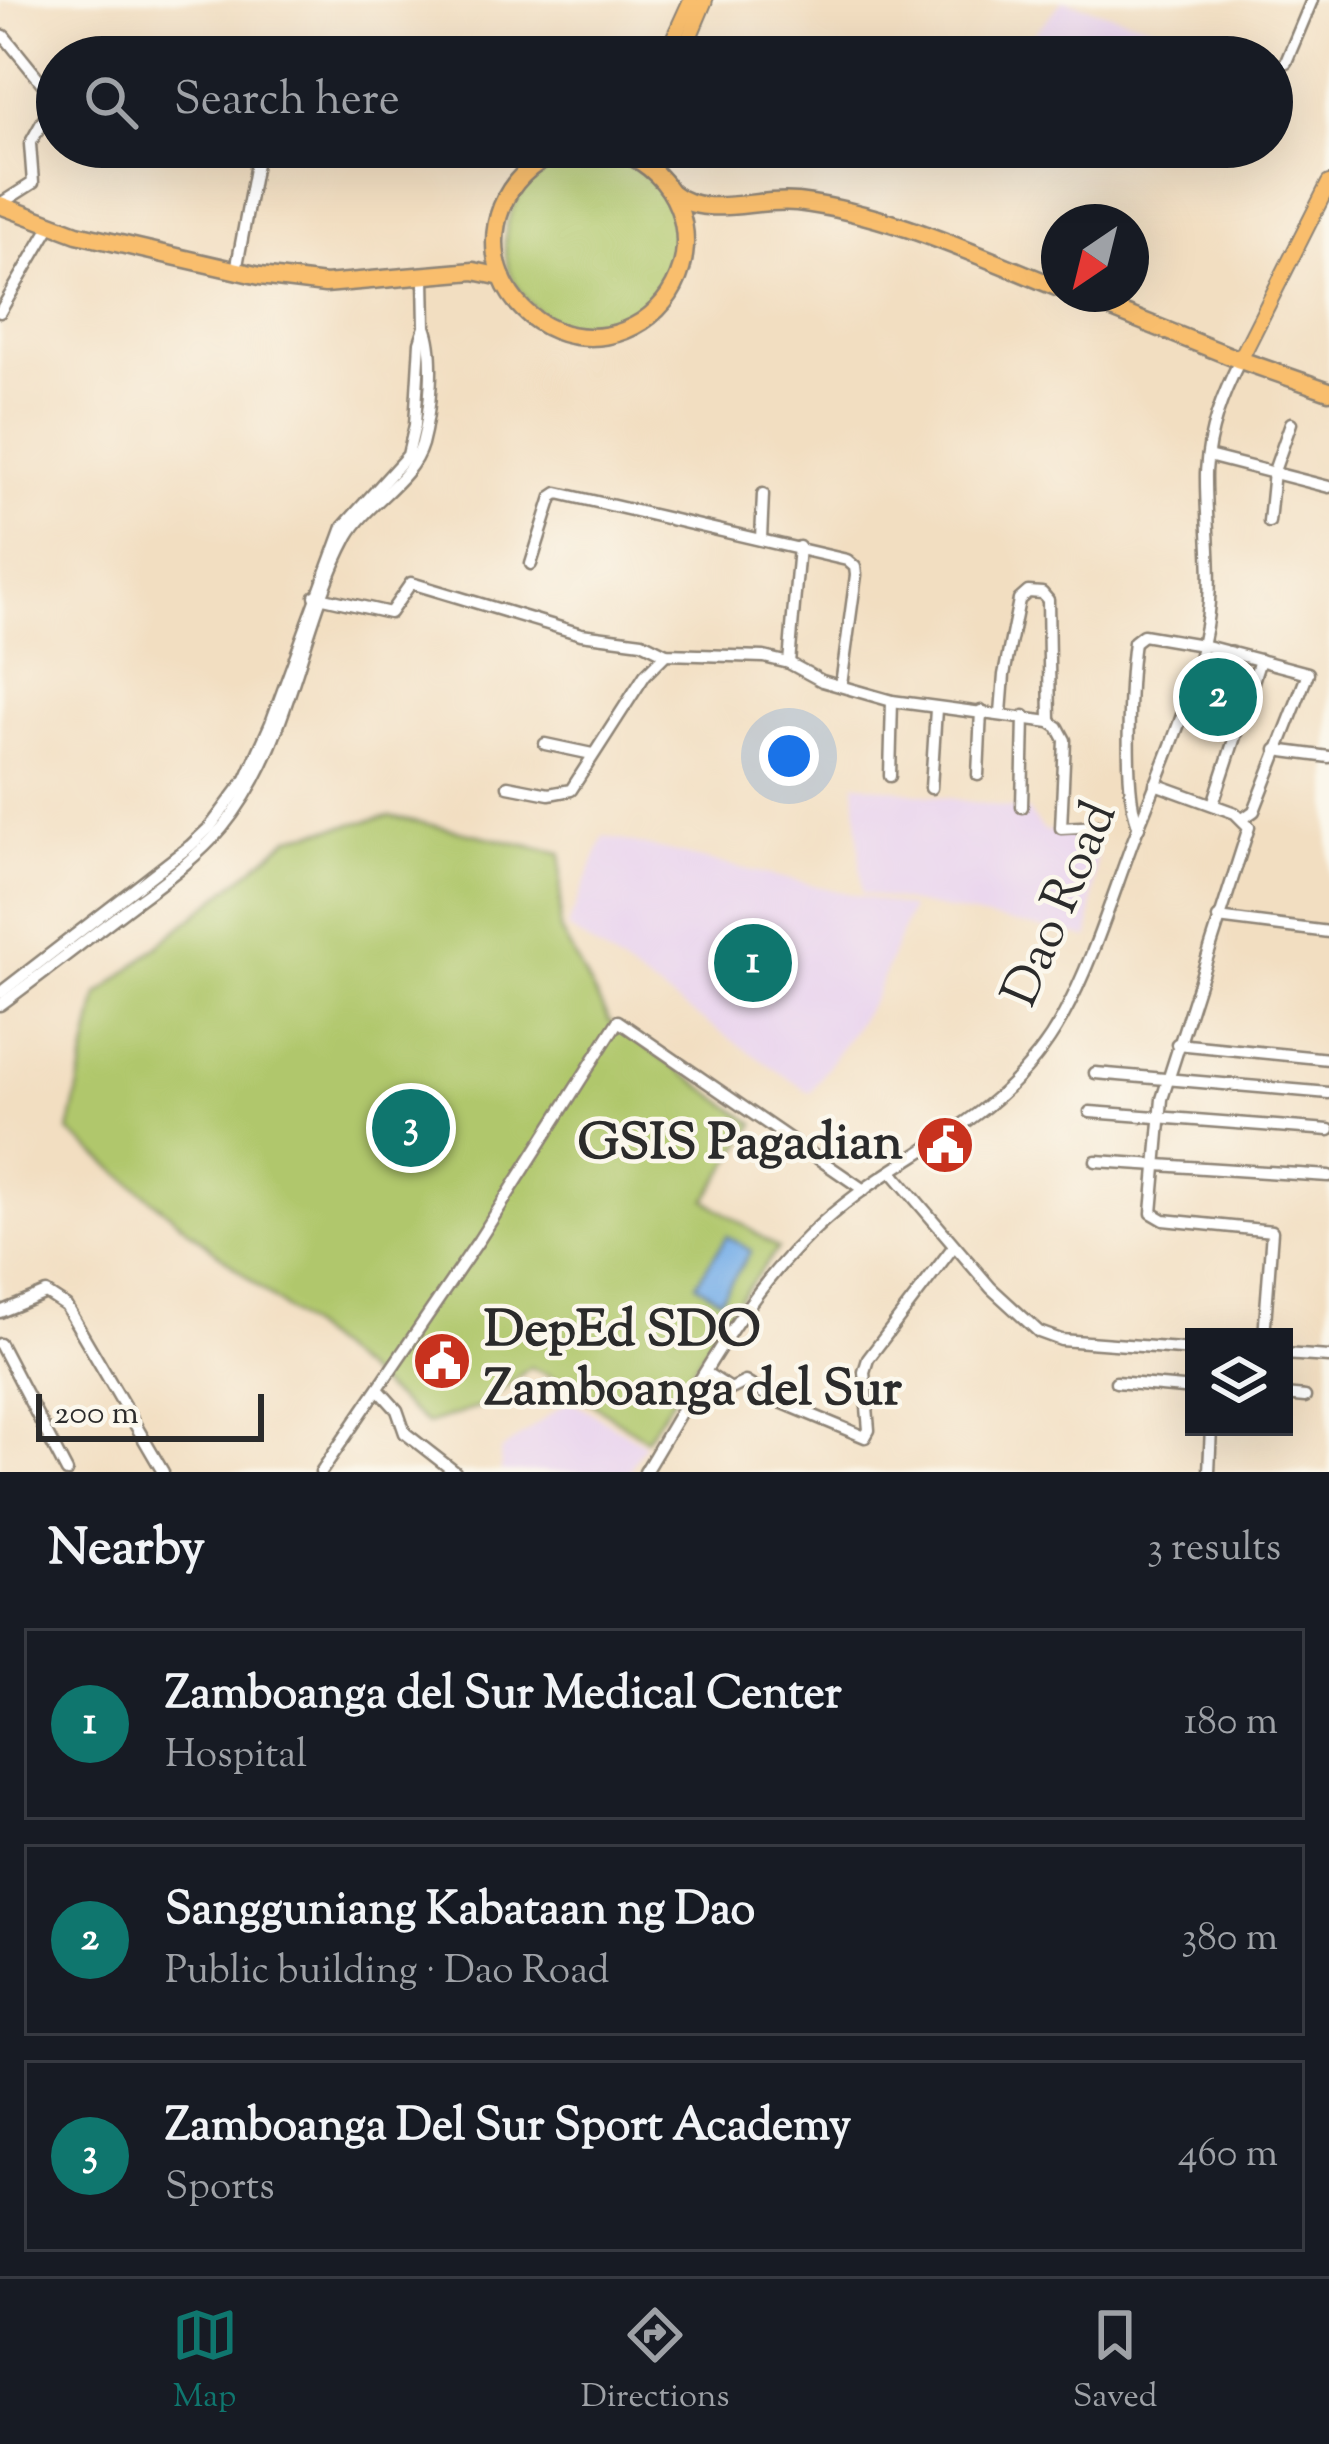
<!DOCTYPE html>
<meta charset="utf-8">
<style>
:root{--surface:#171b24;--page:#242831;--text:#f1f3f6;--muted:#9ea1a6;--line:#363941;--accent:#0f766e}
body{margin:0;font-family:"Sorts Mill Goudy",serif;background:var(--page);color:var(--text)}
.controls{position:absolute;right:36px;bottom:36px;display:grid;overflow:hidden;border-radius:0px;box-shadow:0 12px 48px #0002}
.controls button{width:108px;height:108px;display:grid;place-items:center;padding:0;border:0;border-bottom:3px solid var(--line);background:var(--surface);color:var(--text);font:60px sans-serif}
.compass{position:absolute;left:1041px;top:204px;width:108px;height:108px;border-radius:50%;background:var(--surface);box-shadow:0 12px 48px #0002;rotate:215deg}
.scale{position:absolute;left:36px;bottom:30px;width:228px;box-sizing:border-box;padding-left:12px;border:6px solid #2b2b2b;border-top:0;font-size:33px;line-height:42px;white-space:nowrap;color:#2b2b2b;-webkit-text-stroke:9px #fbf7ec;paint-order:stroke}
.you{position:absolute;left:789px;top:756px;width:42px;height:42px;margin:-30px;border:9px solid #fff;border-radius:50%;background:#1a73e8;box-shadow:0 0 0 18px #1a73e833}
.badge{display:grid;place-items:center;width:78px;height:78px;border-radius:50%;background:var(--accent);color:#fff;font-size:39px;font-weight:700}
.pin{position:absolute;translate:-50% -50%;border:6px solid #fff;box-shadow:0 3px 12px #0006}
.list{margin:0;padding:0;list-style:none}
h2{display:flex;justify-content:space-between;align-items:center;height:156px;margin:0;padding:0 48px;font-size:51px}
h2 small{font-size:39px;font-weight:400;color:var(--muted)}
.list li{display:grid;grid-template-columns:78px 1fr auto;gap:36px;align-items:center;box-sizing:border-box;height:192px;margin:0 24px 24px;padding:0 24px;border:3px solid var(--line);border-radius:0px}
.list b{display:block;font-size:45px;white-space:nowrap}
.list p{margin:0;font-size:39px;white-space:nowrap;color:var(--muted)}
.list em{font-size:39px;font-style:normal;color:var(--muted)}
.icon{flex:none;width:66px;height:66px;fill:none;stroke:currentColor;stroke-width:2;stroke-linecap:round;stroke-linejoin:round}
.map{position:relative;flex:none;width:1329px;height:1472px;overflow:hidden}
.search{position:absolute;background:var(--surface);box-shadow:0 12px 48px #0002;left:36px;right:36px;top:36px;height:132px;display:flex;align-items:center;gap:30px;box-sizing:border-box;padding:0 42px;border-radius:66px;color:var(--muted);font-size:45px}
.sheet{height:804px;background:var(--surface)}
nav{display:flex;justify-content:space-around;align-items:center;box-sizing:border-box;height:168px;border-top:3px solid var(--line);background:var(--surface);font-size:33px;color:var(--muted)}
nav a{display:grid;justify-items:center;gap:6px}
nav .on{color:var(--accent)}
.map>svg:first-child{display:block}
.built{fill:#e8d2ee}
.green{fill:#b0c76c;stroke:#6e794c;stroke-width:3}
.water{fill:#7ab0e8;stroke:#526e8a;stroke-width:3}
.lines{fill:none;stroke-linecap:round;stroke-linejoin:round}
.minor-casing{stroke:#8e8476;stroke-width:15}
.major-casing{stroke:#8e8476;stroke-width:18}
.highway-casing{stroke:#8e8476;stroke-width:21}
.minor{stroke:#fff;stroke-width:10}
.major{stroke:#f9be6d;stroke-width:14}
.highway{stroke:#f9be6d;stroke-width:16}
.labels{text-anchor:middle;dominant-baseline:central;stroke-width:9;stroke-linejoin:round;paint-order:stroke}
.street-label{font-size:51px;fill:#2b2b2b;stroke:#fbf7ec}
.poi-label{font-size:51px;font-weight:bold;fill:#2b2b2b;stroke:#fbf7ec;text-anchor:end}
</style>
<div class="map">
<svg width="1329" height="1472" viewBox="0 0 1329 1472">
<rect width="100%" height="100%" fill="#fbf7ec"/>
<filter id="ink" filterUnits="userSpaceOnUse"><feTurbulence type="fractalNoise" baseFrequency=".00833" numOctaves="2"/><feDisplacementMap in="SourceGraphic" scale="24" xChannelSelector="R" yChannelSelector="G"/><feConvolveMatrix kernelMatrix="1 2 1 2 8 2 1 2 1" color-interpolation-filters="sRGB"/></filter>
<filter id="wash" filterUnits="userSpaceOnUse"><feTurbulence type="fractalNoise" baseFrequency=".004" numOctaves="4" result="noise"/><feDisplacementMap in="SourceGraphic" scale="48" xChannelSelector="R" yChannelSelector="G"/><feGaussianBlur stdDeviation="2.7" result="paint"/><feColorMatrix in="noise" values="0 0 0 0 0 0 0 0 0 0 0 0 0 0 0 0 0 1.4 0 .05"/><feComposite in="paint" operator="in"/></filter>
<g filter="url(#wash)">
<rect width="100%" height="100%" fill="#f2dec1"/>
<!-- built -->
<g class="built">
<polygon points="1063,0 1169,31 1158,57 1015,57"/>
<polygon points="855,783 1028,811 1044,831 1099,831 1089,938 862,893"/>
<polygon points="604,836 911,908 874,999 810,1093 567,928"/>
<polygon points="570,1400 645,1444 628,1472 501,1472 500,1451"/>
</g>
<!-- green -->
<g class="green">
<circle cx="592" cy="243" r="87"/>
<polygon points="390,816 561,853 560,930 609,1021 755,1124 706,1200 778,1248 735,1304 646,1439 551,1376 530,1367 483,1406 427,1424 69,1132 98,995 291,837"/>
</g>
<!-- water -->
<polygon class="water" points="727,1236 751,1251 720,1299 696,1284"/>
</g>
<g filter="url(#ink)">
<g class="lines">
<defs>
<g id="minor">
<polyline points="1286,62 1312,0"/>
<polyline points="0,204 33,183 30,144 55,99 4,36"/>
<polyline points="236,271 259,147"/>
<polyline points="0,312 51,225"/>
<polyline points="1208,456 1329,487"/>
<polyline points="1269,522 1274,471 1291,423"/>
<polyline points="761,539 763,494"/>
<polyline points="531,564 552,497 558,493 847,560 855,567 856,575 841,685"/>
<polyline points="315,596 390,613 411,583 581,634 642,642 666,654 764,657 789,663 822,681 892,701 1050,722 1058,727 1065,740 1061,828 1101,826"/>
<polyline points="789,663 799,547"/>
<polyline points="1001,713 1004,675 1019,600 1028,592 1042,593 1048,600 1050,722"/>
<polyline points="545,744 592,754"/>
<polyline points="1276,750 1329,757"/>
<polyline points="978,775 981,711"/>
<polyline points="890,776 892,701"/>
<polyline points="1155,784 1235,813 1249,827 1162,1099 1152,1213 1164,1220 1272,1231 1264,1337"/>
<polyline points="508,786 549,794 571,790 645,675 666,654"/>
<polyline points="931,788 936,709"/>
<polyline points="1213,804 1260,660"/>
<polyline points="1022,807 1024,716"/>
<path d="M1139,827C1123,798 1129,678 1134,642L1143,635L1202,645L1308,673L1254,811L1244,818"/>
<polyline points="1218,918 1329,932"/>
<polyline points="0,993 190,846 210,827 246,779 271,723 343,527 408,455 415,425 420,342 425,327 424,278"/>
<path d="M0,1005C42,974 83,942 124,911C157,886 195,860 222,828C292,743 298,630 348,536C367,502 411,482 422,444C430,414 436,354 425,327"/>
<polyline points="1177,1044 1329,1059"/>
<polyline points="1095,1073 1329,1093"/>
<polyline points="1090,1112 1329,1130"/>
<polyline points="1096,1161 1329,1176"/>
<polyline points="892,1172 991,1288 1039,1332 1061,1340 1194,1350"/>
<polyline points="0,1312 46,1293 66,1306 163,1472"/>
<polyline points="0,1344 67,1472"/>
<polyline points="1284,1354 1329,1357"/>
<polyline points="706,1373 731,1389 745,1382 771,1398 865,1437 869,1430 864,1372 868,1359 954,1246"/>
<polyline points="1116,1382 1194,1389"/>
<polyline points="379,1390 397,1410 405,1433 455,1472"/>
<polyline points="1284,1395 1305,1397"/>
<polyline points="321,1472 479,1240 618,1021 864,1190"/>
<path d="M645,1472C698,1385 746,1290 823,1222C905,1148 1004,1124 1062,1018C1092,963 1111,900 1133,841C1160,772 1193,700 1206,626C1215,576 1205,523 1206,472C1208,432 1222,396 1240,360"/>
<polyline points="1209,1472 1211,1427"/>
</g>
<g id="major">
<polyline points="665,57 691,0"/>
<polyline points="681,57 705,0"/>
<polyline points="621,152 623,147"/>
<polyline points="637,160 643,147"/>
<polyline points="1240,360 1329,183"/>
</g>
<g id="highway">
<circle cx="590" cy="242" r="95"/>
<path d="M672,193C705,220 757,197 797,202C888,213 974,254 1059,288"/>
<polyline points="0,205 77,234 260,276 325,284 474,271 502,277"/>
<polyline points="1075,294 1240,360 1329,391"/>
</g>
</defs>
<!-- minor casing -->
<use href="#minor" class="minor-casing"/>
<!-- major casing -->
<use href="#major" class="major-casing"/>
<!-- highway casing -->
<use href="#highway" class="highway-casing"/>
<!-- minor -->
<use href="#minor" class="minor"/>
<!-- major -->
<use href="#major" class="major"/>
<!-- highway -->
<use href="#highway" class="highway"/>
</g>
</g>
<!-- icons -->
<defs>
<symbol id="civic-disc" viewBox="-11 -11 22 22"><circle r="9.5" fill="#c8321e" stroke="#fbf7ec"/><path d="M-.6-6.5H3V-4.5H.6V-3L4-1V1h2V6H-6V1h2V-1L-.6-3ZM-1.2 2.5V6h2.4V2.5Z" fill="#fff"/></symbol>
</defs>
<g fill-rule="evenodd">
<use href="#civic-disc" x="912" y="1112" width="66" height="66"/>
<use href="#civic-disc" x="409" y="1328" width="66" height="66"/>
</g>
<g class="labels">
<!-- street labels -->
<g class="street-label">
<text transform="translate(1062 905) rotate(-67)">Dao Road</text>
</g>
<!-- poi labels -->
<g class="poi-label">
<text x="903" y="1145">GSIS Pagadian</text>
<text x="484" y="1332" text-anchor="start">DepEd SDO<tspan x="484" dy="59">Zamboanga del Sur</tspan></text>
</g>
</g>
</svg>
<div class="controls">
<button><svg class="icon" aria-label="layers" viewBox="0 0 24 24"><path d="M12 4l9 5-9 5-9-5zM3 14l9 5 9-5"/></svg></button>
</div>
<svg class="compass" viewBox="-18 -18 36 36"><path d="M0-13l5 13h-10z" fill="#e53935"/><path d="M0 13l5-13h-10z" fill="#9ea1a6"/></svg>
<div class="scale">200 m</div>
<div class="you"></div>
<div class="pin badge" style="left:753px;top:963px">1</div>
<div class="pin badge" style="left:1218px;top:697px">2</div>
<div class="pin badge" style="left:411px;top:1128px">3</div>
<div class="search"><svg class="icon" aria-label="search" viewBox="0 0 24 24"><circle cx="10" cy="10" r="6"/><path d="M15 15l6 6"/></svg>Search here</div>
</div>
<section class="sheet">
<h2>Nearby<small>3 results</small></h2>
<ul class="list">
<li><span class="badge">1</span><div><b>Zamboanga del Sur Medical Center</b><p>Hospital</p></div><em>180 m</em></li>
<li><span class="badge">2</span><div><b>Sangguniang Kabataan ng Dao</b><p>Public building · Dao Road</p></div><em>380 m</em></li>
<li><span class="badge">3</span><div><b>Zamboanga Del Sur Sport Academy</b><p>Sports</p></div><em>460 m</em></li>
</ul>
</section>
<nav>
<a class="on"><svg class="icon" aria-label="map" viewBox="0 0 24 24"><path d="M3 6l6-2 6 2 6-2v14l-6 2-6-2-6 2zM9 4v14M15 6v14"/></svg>Map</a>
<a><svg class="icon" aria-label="directions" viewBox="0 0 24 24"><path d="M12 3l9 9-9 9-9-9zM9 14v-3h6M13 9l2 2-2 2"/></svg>Directions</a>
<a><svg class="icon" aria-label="saved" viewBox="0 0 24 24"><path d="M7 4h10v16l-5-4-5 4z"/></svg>Saved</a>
</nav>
